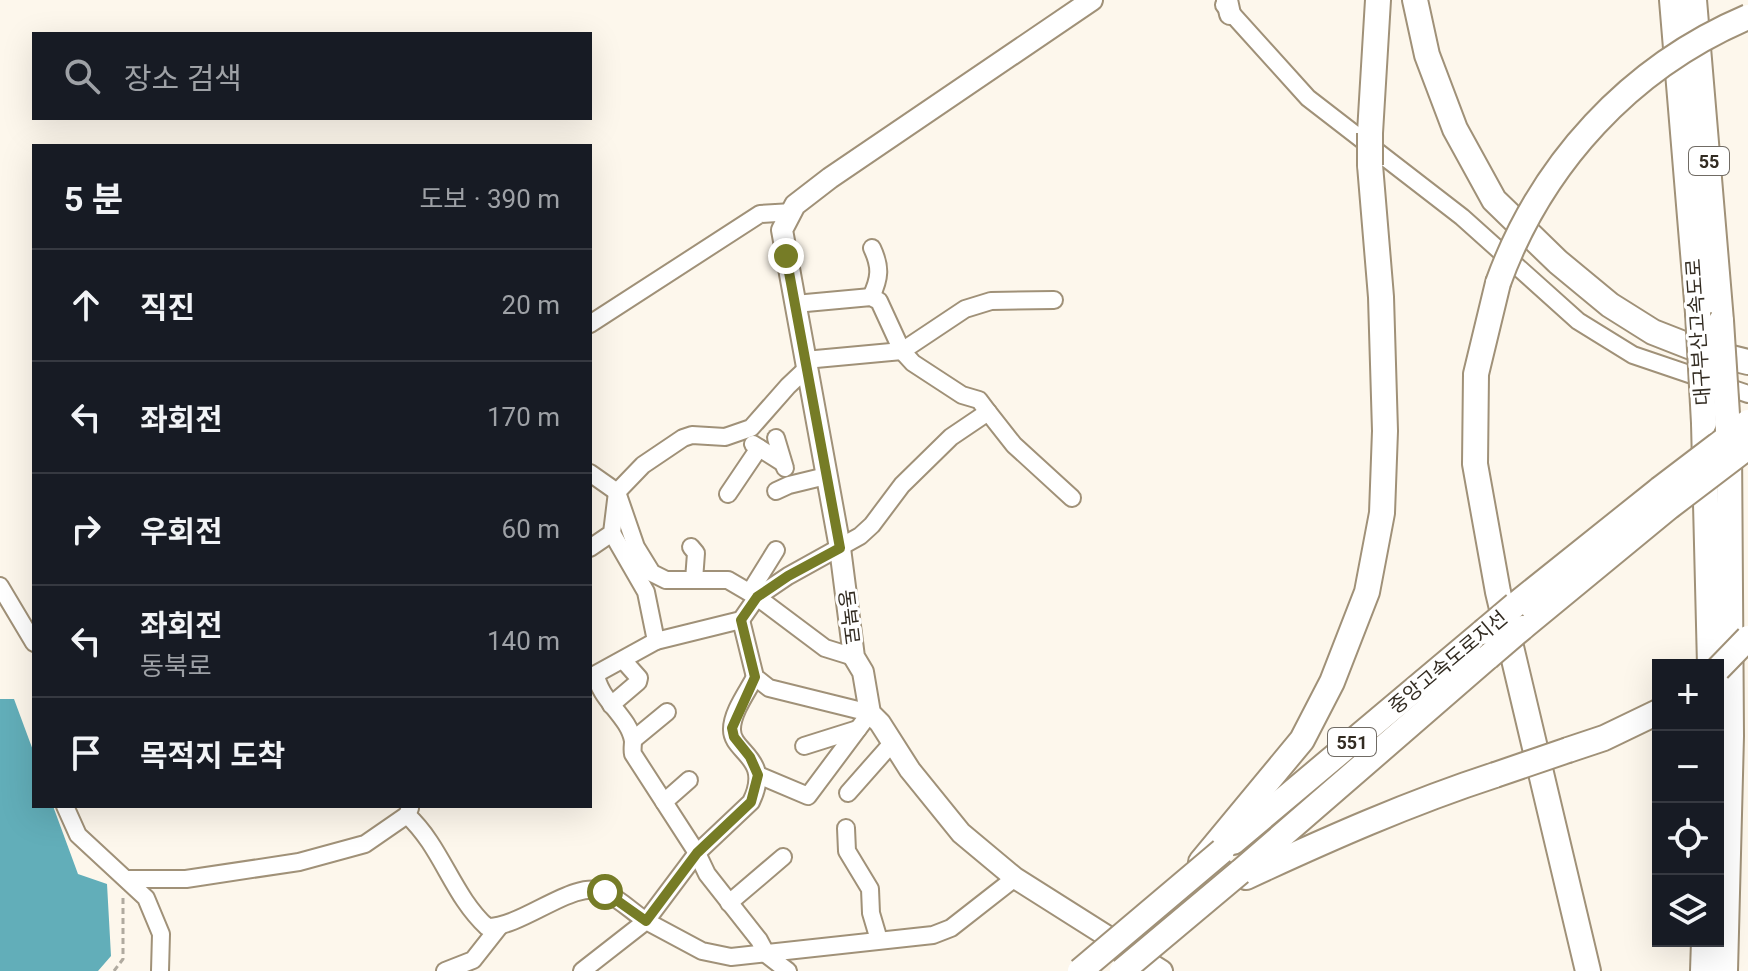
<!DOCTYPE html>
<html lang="ko">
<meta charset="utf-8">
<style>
:root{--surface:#171b24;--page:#20242c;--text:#f1f3f6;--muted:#9ea1a6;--line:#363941}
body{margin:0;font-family:Roboto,"Noto Sans KR",sans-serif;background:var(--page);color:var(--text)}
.controls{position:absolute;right:24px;bottom:24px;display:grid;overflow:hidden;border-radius:0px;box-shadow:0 8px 32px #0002}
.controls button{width:72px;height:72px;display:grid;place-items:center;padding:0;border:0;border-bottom:2px solid var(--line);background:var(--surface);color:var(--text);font:40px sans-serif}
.stop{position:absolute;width:24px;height:24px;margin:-18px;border:6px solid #767c26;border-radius:50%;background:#fff}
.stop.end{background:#767c26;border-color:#fff;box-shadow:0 2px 8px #0008}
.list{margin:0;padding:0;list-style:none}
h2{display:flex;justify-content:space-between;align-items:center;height:104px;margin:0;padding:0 32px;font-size:34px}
h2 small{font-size:26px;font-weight:400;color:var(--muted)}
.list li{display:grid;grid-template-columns:52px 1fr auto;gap:24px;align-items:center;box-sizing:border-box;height:112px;padding:0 32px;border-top:2px solid var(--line)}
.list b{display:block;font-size:30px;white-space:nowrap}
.list p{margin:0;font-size:26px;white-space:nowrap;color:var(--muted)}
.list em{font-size:26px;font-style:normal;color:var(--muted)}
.icon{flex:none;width:44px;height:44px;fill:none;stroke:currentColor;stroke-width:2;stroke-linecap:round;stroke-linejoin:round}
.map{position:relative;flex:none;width:1748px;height:971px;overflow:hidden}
.search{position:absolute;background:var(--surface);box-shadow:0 8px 32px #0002;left:32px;top:32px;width:560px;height:88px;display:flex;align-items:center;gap:20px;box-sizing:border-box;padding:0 28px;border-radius:0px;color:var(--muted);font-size:30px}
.panel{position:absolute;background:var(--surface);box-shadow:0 8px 32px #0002;left:32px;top:144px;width:560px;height:664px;border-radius:0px}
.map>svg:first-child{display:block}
.water{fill:#62aeb9}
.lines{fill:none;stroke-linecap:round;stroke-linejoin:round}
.minor-casing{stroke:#a09178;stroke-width:20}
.major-casing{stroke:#a09178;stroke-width:24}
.highway-casing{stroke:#a09178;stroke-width:28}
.path{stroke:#b0aa9f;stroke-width:3;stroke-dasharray:6 4;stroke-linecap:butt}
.minor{stroke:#fff;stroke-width:16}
.major{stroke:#fff;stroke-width:20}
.highway{stroke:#fff;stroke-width:24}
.highway-bridge-casing{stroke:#a09178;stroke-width:28;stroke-linecap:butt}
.highway-bridge{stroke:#fff;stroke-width:24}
.route{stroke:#767c26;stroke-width:10}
.labels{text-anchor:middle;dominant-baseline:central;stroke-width:6;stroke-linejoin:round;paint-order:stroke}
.shield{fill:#fff;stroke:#706b64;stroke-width:2}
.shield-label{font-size:18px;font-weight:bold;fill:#332c22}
.street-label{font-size:20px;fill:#332c22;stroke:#fff}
</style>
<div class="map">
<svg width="1748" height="971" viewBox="0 0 1748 971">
<rect width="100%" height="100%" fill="#fdf7ec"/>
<!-- water -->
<polygon class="water" points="0,699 14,699 34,753 34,806 53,806 78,874 107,884 111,956 98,971 0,971"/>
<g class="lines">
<defs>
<g id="minor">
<polyline points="1224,5 1308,98 1462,217 1578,321 1633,355 1748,394"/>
<path d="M871,297C880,278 881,267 872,248"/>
<polyline points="590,324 760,214 793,212"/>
<polyline points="805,360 902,351 965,309 991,301 1054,300"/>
<polyline points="988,412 1014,445 1072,498"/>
<polyline points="776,438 785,468"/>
<polyline points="753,444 783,463"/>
<polyline points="590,473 617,492 636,547 652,573 666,580 728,580 757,597 825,648 854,657"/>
<polyline points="776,491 789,485 826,476"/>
<polyline points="728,494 759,448"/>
<path d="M612,533L646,592L656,641L596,674C599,700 629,716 633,741C633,745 632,750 633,754L697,853L707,874L759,940L767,955L788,971"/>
<polyline points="691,547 696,553 694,580"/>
<polyline points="590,548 612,533 617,492 643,465 683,438 692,435 725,437 751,428 788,386 806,369"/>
<polyline points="0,586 34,643"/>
<polyline points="750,592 776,550"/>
<polyline points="741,620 755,677 769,688 870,713 808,796 758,775"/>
<polyline points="656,641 741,620 757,597 788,576 860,536 872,525 902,485 951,437 988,412 979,400 962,395 913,363 902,351 879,301 871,297 795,304"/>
<polyline points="611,705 638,682 639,678 623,660"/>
<polyline points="633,740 667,712"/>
<polyline points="804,746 858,729"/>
<polyline points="848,793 893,742"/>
<polyline points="664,802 689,780"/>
<polyline points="65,806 78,835 146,898 161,934 160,971"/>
<path d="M407,815C442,847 452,895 487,927C524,927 574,878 605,892C619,899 633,912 646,921L697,853L751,802C773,757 731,753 732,729C732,712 748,691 755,677"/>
<polyline points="846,828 847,851 870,889 871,913 879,940"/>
<polyline points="127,879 186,879 299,862 365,844 407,815 410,808"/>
<polyline points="729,903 783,857"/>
<polyline points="445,971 473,960 499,927"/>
<polyline points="582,971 646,921 702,951 731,957 933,935 951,928 1015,878"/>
</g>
<g id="major">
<polyline points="1092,0 830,178 795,205 782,230 840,548 854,657 863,672 870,713 880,723 910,770 961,833 1015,878 1162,971"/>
<polyline points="1227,0 1230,14"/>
</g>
<g id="highway">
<polyline points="1415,0 1427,55 1455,129 1494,200 1558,262 1610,305 1653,332 1699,350 1748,362"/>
<polyline points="1672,0 1698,313"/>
<polyline points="1694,0 1721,321"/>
<polyline points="1370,133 1378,0"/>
<polyline points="1498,283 1476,374 1475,464 1498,592 1588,971"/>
<polyline points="1704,423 1710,665"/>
<polyline points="1515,605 1660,489"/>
<polyline points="1522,628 1669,507"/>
<polyline points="1568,750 1604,738 1658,712"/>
<polyline points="1233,842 1483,632"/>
<polyline points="1201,862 1302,740 1332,682 1367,592 1382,513 1385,431 1381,297 1370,165"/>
<polyline points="1240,872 1488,657"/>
<path d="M1246,877C1328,839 1409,803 1495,775"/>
<polyline points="1703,971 1704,941"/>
<polyline points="1725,971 1731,736 1729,445"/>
</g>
</defs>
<!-- minor casing -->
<use href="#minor" class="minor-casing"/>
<!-- major casing -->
<use href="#major" class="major-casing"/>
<!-- highway casing -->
<use href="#highway" class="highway-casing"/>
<!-- path -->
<polyline class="path" points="114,971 123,959 123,898"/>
<!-- minor -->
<use href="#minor" class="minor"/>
<!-- major -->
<use href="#major" class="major"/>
<!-- highway -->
<use href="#highway" class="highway"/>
<defs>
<g id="highway-bridge">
<polyline points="1370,133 1370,165"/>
<path d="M1498,283C1541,164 1630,67 1748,17"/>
<polyline points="1698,313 1704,423"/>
<polyline points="1721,321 1728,430"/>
<polyline points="1660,489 1748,422"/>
<polyline points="1669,507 1748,447"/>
<polyline points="1483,632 1515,605"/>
<polyline points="1488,657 1522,628"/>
<polyline points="1718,669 1748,638"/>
<polyline points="1495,775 1568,750"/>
<polyline points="1080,971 1222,851"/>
<polyline points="1122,971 1240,872"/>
</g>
</defs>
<!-- highway-bridge casing -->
<use href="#highway-bridge" class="highway-bridge-casing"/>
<!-- highway-bridge -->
<use href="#highway-bridge" class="highway-bridge"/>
</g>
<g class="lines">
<!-- route -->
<polyline class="route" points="605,892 646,921 697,853 751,802 758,775 750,757 734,737 732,728 755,677 741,620 757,597 788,576 840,548 786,256"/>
</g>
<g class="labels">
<!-- shield labels -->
<g class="shield">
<rect x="1689" y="147" width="40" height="28" rx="6"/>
<rect x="1328" y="728" width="48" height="28" rx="6"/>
</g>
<g class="shield-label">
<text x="1709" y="161">55</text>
<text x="1352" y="742">551</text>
</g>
<!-- street labels -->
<g class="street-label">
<text transform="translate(1698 332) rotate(-94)">대구부산고속도로</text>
<text transform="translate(849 617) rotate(83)">동북로</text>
<text transform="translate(1448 662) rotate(-40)">중앙고속도로지선</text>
</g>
</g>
</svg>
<div class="controls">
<button>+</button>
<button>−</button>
<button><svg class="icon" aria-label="locate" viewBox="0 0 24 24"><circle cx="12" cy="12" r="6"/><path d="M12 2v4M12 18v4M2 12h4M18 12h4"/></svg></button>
<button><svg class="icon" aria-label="layers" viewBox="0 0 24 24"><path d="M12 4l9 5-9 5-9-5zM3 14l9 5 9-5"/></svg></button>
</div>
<div class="stop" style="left:605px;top:892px"></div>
<div class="stop end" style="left:786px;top:256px"></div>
<div class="search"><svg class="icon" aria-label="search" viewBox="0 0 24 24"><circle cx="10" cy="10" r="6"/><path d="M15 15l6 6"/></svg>장소 검색</div>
<section class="panel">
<h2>5 분<small>도보 · 390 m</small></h2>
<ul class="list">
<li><svg class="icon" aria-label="ahead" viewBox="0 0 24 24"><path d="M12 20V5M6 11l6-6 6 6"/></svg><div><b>직진</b></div><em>20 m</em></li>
<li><svg class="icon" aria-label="left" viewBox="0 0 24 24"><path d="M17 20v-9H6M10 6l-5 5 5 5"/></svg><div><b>좌회전</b></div><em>170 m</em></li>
<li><svg class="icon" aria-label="right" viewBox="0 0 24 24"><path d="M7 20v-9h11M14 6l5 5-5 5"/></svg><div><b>우회전</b></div><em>60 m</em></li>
<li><svg class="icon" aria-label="left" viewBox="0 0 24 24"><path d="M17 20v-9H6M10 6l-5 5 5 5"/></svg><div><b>좌회전</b><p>동북로</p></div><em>140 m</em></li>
<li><svg class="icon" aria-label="arrive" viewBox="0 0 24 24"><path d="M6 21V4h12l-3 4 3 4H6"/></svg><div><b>목적지 도착</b></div></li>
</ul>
</section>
</div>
